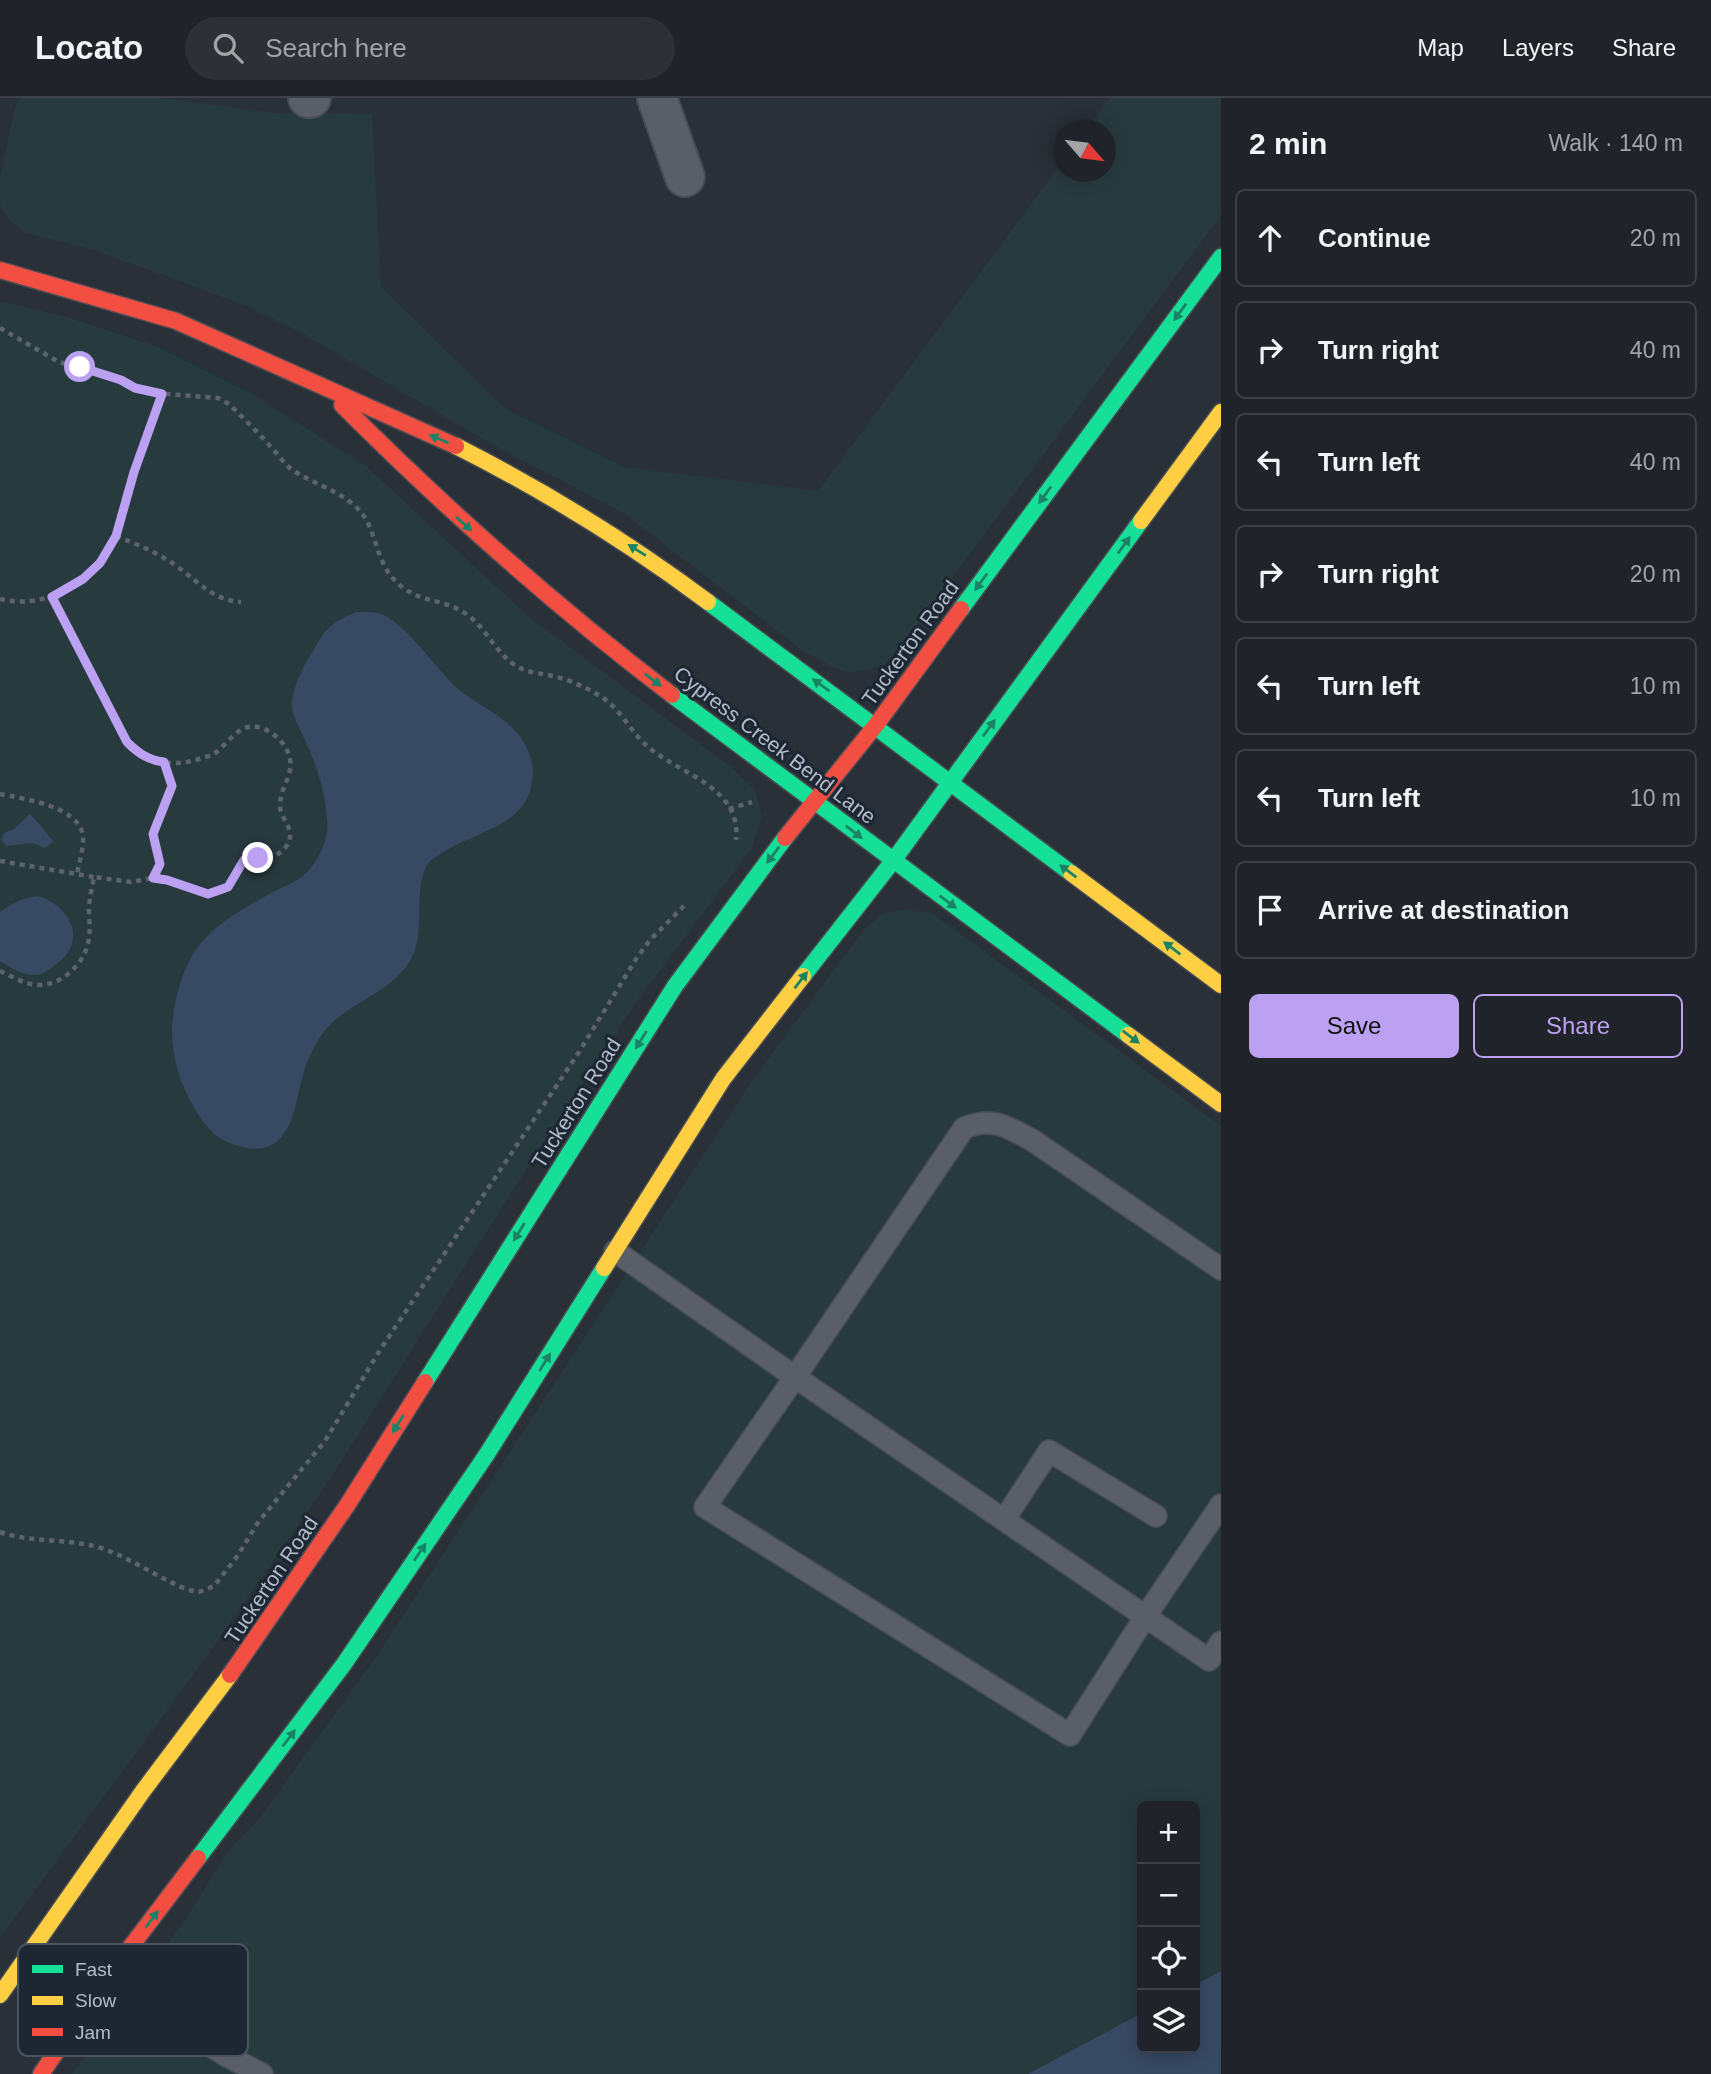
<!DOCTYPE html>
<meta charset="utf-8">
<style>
:root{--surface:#20242a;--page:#2d3036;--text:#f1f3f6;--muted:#a2a4a8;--line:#3d4147;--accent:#bca0f2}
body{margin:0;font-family:Helvetica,sans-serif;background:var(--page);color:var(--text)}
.controls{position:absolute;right:21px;bottom:21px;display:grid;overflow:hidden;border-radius:10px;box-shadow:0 4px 18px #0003}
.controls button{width:63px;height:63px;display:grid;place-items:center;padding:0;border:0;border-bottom:2px solid var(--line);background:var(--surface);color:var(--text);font:35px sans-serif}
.compass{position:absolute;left:1053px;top:21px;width:63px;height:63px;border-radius:50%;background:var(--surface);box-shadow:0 4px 18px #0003;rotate:118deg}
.stop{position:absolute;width:21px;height:21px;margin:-16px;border:5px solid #bca0f2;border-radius:50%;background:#fff}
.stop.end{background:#bca0f2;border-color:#fff;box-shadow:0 2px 7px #0008}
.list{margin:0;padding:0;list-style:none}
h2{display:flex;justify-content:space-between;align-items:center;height:91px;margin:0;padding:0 28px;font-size:30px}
h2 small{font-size:23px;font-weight:400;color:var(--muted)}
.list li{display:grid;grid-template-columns:46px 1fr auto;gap:21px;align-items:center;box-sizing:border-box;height:98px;margin:0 14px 14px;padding:0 14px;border:2px solid var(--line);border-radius:10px}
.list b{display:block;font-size:26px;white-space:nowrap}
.list em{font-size:23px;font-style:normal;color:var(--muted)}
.actions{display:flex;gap:14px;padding:21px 28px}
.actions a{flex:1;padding:16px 0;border:2px solid var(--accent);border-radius:10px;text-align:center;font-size:24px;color:var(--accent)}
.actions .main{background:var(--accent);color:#111}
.icon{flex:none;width:38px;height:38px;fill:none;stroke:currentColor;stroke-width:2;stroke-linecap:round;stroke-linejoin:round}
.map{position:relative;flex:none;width:1221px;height:1976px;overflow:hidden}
header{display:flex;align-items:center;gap:42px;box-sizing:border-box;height:98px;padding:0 35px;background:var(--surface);border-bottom:2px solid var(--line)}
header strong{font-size:33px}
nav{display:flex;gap:38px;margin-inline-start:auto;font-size:24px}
.search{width:490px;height:63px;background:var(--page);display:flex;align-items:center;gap:18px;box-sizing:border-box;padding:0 24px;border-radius:38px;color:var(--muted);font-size:26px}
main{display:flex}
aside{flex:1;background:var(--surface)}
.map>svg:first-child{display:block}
.green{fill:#273a3e;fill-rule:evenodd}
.water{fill:#384963}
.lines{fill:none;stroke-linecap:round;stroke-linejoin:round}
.lane-casing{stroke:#484c53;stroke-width:24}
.street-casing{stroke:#484c53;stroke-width:42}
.fast-casing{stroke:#484c53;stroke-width:19}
.slow-casing{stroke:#484c53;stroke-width:19}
.jam-casing{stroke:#484c53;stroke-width:19}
.path{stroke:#5d636a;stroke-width:4.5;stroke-dasharray:5 5;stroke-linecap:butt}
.lane{stroke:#5a5e66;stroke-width:21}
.street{stroke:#5a5e66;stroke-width:38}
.fast{stroke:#16e098;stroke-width:16}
.slow{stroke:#ffcf43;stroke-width:16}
.jam{stroke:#f24e42;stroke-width:16}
.oneway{fill:#1a8366}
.route{stroke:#bca0f2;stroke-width:9}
.labels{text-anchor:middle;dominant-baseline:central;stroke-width:6;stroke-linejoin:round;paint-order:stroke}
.street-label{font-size:21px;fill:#b4bcc9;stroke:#1d2633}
.key{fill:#1d2633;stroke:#4a5360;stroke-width:2}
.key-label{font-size:19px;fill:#b4bcc9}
</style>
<header>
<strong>Locato</strong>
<div class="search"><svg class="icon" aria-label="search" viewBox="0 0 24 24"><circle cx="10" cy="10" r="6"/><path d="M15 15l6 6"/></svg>Search here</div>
<nav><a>Map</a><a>Layers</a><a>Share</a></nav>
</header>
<main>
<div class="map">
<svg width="1221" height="1976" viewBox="0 0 1221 1976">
<rect width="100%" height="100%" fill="#2a3038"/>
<!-- green -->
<g class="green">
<polygon points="20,0 161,0 273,15 372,16 381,189 506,311 623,369 818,393 1063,63 1064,74 1106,74 1106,32 1087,31 1110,0 1221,0 1221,117 897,554 882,569 849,575 831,568 805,554 623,415 488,344 298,233 246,208 169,179 87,150 25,135 10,123 1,110 0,103 0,80 15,9"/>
<polygon points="0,203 67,219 156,248 252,296 366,368 528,518 731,669 755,692 762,717 752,750 635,906 515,1089 328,1384 205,1561 0,1840"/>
<path d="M904,811L932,815L1221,1028V1976H72L186,1821L227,1754L259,1721L378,1556L753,981L863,833L880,817ZM1142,1708H1195V1950H1142Z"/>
</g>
<!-- water -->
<g class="water">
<path d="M356,514C364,514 376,513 384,517C410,531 433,567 455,588C474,606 501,615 518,636C527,647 533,661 533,675C531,729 478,731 442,755C438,758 433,760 430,763C411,787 427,834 411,861C392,896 346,904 323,935C315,946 308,960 304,973C295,1002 294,1058 247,1050C219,1045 207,1032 193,1008C176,978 168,945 174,911C178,888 186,864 201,845C218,824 248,808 271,795C281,790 294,785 303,778C315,768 324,750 327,735C328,728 327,720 326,713C324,689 316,667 306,644C301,634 295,622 292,611C290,597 302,569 310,558C316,548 322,535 331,528C337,522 348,518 356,514Z"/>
<path d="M30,716C35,721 51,739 53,744L45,750L32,745L7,748L1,742L4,735L14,731Z"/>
<path d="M38,798C71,808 89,845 55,867C51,870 46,875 41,876C27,880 12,871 0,863V814C13,805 22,800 38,798Z"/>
<polygon points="1221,1873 1221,1976 1028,1976 1142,1915 1142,1950 1195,1950 1195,1887"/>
</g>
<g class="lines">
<defs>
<g id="lane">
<polyline points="615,1153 795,1279 705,1409 1070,1637 1145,1519 1221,1407"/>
<path d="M1221,1171L1032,1042C1007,1029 993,1018 964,1030L795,1279L1209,1562L1221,1544"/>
<polyline points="1004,1422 1049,1353 1156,1418"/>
<polyline points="107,1880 225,1957 262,1976"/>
</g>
<g id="street">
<polyline points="308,0 311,0"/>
<polyline points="657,0 685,79"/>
</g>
<g id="fast">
<polyline points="708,504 1071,775"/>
<polyline points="961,511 1221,159"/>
<polyline points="672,597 1128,937"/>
<polyline points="803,878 893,763 1141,423"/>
<polyline points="425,1284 675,888 785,740"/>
<polyline points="198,1760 344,1566 487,1356 604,1170"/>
</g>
<g id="slow">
<path d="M456,348C545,393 629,445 708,504"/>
<polyline points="1141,423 1221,314"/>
<polyline points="1071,775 1221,887"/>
<polyline points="1128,937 1221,1006"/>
<polyline points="604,1170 723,981 803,878"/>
<polyline points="0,1897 143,1693 230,1577"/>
</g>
<g id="jam">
<polyline points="0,172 176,223 456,348"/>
<path d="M342,307C446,411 555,508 672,597"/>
<polyline points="785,740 876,627 961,511"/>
<polyline points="230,1577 348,1406 425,1284"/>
<polyline points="41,1976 107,1880 198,1760"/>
</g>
</defs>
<!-- lane casing -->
<use href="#lane" class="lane-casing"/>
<!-- street casing -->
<use href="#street" class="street-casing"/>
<!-- fast casing -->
<use href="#fast" class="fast-casing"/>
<!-- slow casing -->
<use href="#slow" class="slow-casing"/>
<!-- jam casing -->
<use href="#jam" class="jam-casing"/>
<!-- path -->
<g class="path">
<path d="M0,230L59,264L121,282L135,290L154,295L218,300L229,306C243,320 257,333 270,348C277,355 283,364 291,371C311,385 336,391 355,408C376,426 374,457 391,478C415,508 444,498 469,518C487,532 496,555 516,568C529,576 543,575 557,579C572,583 587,590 600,598C620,610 630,633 647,648C678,676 742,688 736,742"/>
<path d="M116,438C136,446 157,454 175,467C198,483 212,502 241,504"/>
<path d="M0,501C48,513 100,481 117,435C124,415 128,393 135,373C143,347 153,322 162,296"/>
<path d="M0,696C24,701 79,708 83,738C84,750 79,765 77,776"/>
<polyline points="729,711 752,704"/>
<polyline points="0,763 94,779"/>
<polyline points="153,780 160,766 153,736 172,688 164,664"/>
<path d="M0,873C10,877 20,884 31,886C56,892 83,869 88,845C91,833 89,824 89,812C89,801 92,790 94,779L131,784L153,780L167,782L207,796L228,788L244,762C260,760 278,762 287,747C297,732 280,721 280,708C280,694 287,685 290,672C294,653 276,633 258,629C238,625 228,646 214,656C210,658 204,659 199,661C171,670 148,664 127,644L52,499"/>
<path d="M0,1434C32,1445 68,1440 101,1450C131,1460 158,1480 188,1492L199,1494L214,1488L236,1460L259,1423L325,1343L380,1252L579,954L636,861L650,842L684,808"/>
</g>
<!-- lane -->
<use href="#lane" class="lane"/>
<!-- street -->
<use href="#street" class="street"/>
<!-- fast -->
<use href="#fast" class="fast"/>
<!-- slow -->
<use href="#slow" class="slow"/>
<!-- jam -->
<use href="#jam" class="jam"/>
</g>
<!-- one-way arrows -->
<defs><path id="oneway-solid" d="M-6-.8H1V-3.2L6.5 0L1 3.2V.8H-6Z" transform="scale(1.75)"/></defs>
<g class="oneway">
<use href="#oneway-solid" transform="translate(1180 214) rotate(126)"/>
<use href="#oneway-solid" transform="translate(439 341) rotate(-157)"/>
<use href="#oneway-solid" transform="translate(1045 397) rotate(126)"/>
<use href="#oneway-solid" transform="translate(464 426) rotate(42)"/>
<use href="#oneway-solid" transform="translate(1124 447) rotate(-54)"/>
<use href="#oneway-solid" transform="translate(637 452) rotate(-148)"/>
<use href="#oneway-solid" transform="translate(981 484) rotate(126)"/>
<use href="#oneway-solid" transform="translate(653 582) rotate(37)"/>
<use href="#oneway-solid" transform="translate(821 587) rotate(-144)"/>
<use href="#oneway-solid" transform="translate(989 630) rotate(-54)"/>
<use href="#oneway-solid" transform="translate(854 734) rotate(38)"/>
<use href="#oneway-solid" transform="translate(773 757) rotate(127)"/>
<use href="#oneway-solid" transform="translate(1068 773) rotate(-143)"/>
<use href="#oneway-solid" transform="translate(948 804) rotate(37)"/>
<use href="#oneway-solid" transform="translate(1172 850) rotate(-143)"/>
<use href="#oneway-solid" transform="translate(801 882) rotate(-52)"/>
<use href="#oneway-solid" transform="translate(1131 939) rotate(37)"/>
<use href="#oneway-solid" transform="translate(641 942) rotate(122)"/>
<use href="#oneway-solid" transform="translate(519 1134) rotate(122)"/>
<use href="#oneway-solid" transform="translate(545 1264) rotate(-58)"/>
<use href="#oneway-solid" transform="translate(398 1326) rotate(122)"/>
<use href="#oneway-solid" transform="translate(420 1454) rotate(-56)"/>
<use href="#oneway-solid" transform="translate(289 1640) rotate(-53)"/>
<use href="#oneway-solid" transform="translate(152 1821) rotate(-53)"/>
</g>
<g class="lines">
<!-- route -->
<path class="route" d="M80,269L121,282L135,290L162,296L134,374L116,438L100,465L83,481L52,499L127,644C138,655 148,662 164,664L172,688L153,736L160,766L153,780L167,782L208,796L228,789L244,762L258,760"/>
</g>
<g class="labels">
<!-- street labels -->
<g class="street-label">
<text transform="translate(910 545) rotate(-54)">Tuckerton Road</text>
<text transform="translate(775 647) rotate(37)">Cypress Creek Bend Lane</text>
<text transform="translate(576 1005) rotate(-58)">Tuckerton Road</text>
<text transform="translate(271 1482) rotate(-56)">Tuckerton Road</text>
</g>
</g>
<!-- legend -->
<rect x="18" y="1846" width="230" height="112" rx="10" class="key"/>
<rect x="32" y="1867" width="31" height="8" fill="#16e098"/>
<rect x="32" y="1898" width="31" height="9" fill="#ffcf43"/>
<rect x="32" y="1930" width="31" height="8" fill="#f24e42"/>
<g class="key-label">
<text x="75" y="1878">Fast</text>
<text x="75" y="1909">Slow</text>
<text x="75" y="1941">Jam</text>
</g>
</svg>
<div class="controls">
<button>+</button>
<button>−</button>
<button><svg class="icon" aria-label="locate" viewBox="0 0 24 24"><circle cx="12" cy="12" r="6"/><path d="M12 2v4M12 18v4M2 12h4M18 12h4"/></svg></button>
<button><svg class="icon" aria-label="layers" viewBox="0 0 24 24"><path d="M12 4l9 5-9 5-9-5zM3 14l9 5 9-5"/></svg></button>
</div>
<svg class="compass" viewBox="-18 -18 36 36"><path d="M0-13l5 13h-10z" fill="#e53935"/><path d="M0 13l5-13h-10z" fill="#a2a4a8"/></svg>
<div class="stop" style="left:80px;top:269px"></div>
<div class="stop end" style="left:258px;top:760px"></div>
</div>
<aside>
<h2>2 min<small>Walk · 140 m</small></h2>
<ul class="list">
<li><svg class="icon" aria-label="ahead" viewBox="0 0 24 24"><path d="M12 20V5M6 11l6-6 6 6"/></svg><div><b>Continue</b></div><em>20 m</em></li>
<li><svg class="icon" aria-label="right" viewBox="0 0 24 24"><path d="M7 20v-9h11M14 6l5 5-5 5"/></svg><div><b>Turn right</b></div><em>40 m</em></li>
<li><svg class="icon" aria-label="left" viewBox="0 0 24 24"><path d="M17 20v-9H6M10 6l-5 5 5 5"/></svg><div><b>Turn left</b></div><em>40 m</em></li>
<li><svg class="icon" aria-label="right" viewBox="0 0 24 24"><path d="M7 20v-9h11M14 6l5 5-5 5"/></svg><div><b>Turn right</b></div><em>20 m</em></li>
<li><svg class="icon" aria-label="left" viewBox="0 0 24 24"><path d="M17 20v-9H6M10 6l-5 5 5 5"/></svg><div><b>Turn left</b></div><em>10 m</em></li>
<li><svg class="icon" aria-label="left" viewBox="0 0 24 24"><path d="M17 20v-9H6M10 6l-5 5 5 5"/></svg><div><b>Turn left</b></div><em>10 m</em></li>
<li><svg class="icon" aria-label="arrive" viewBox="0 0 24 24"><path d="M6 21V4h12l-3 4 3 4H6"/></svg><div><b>Arrive at destination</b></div></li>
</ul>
<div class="actions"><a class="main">Save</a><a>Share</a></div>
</aside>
</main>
